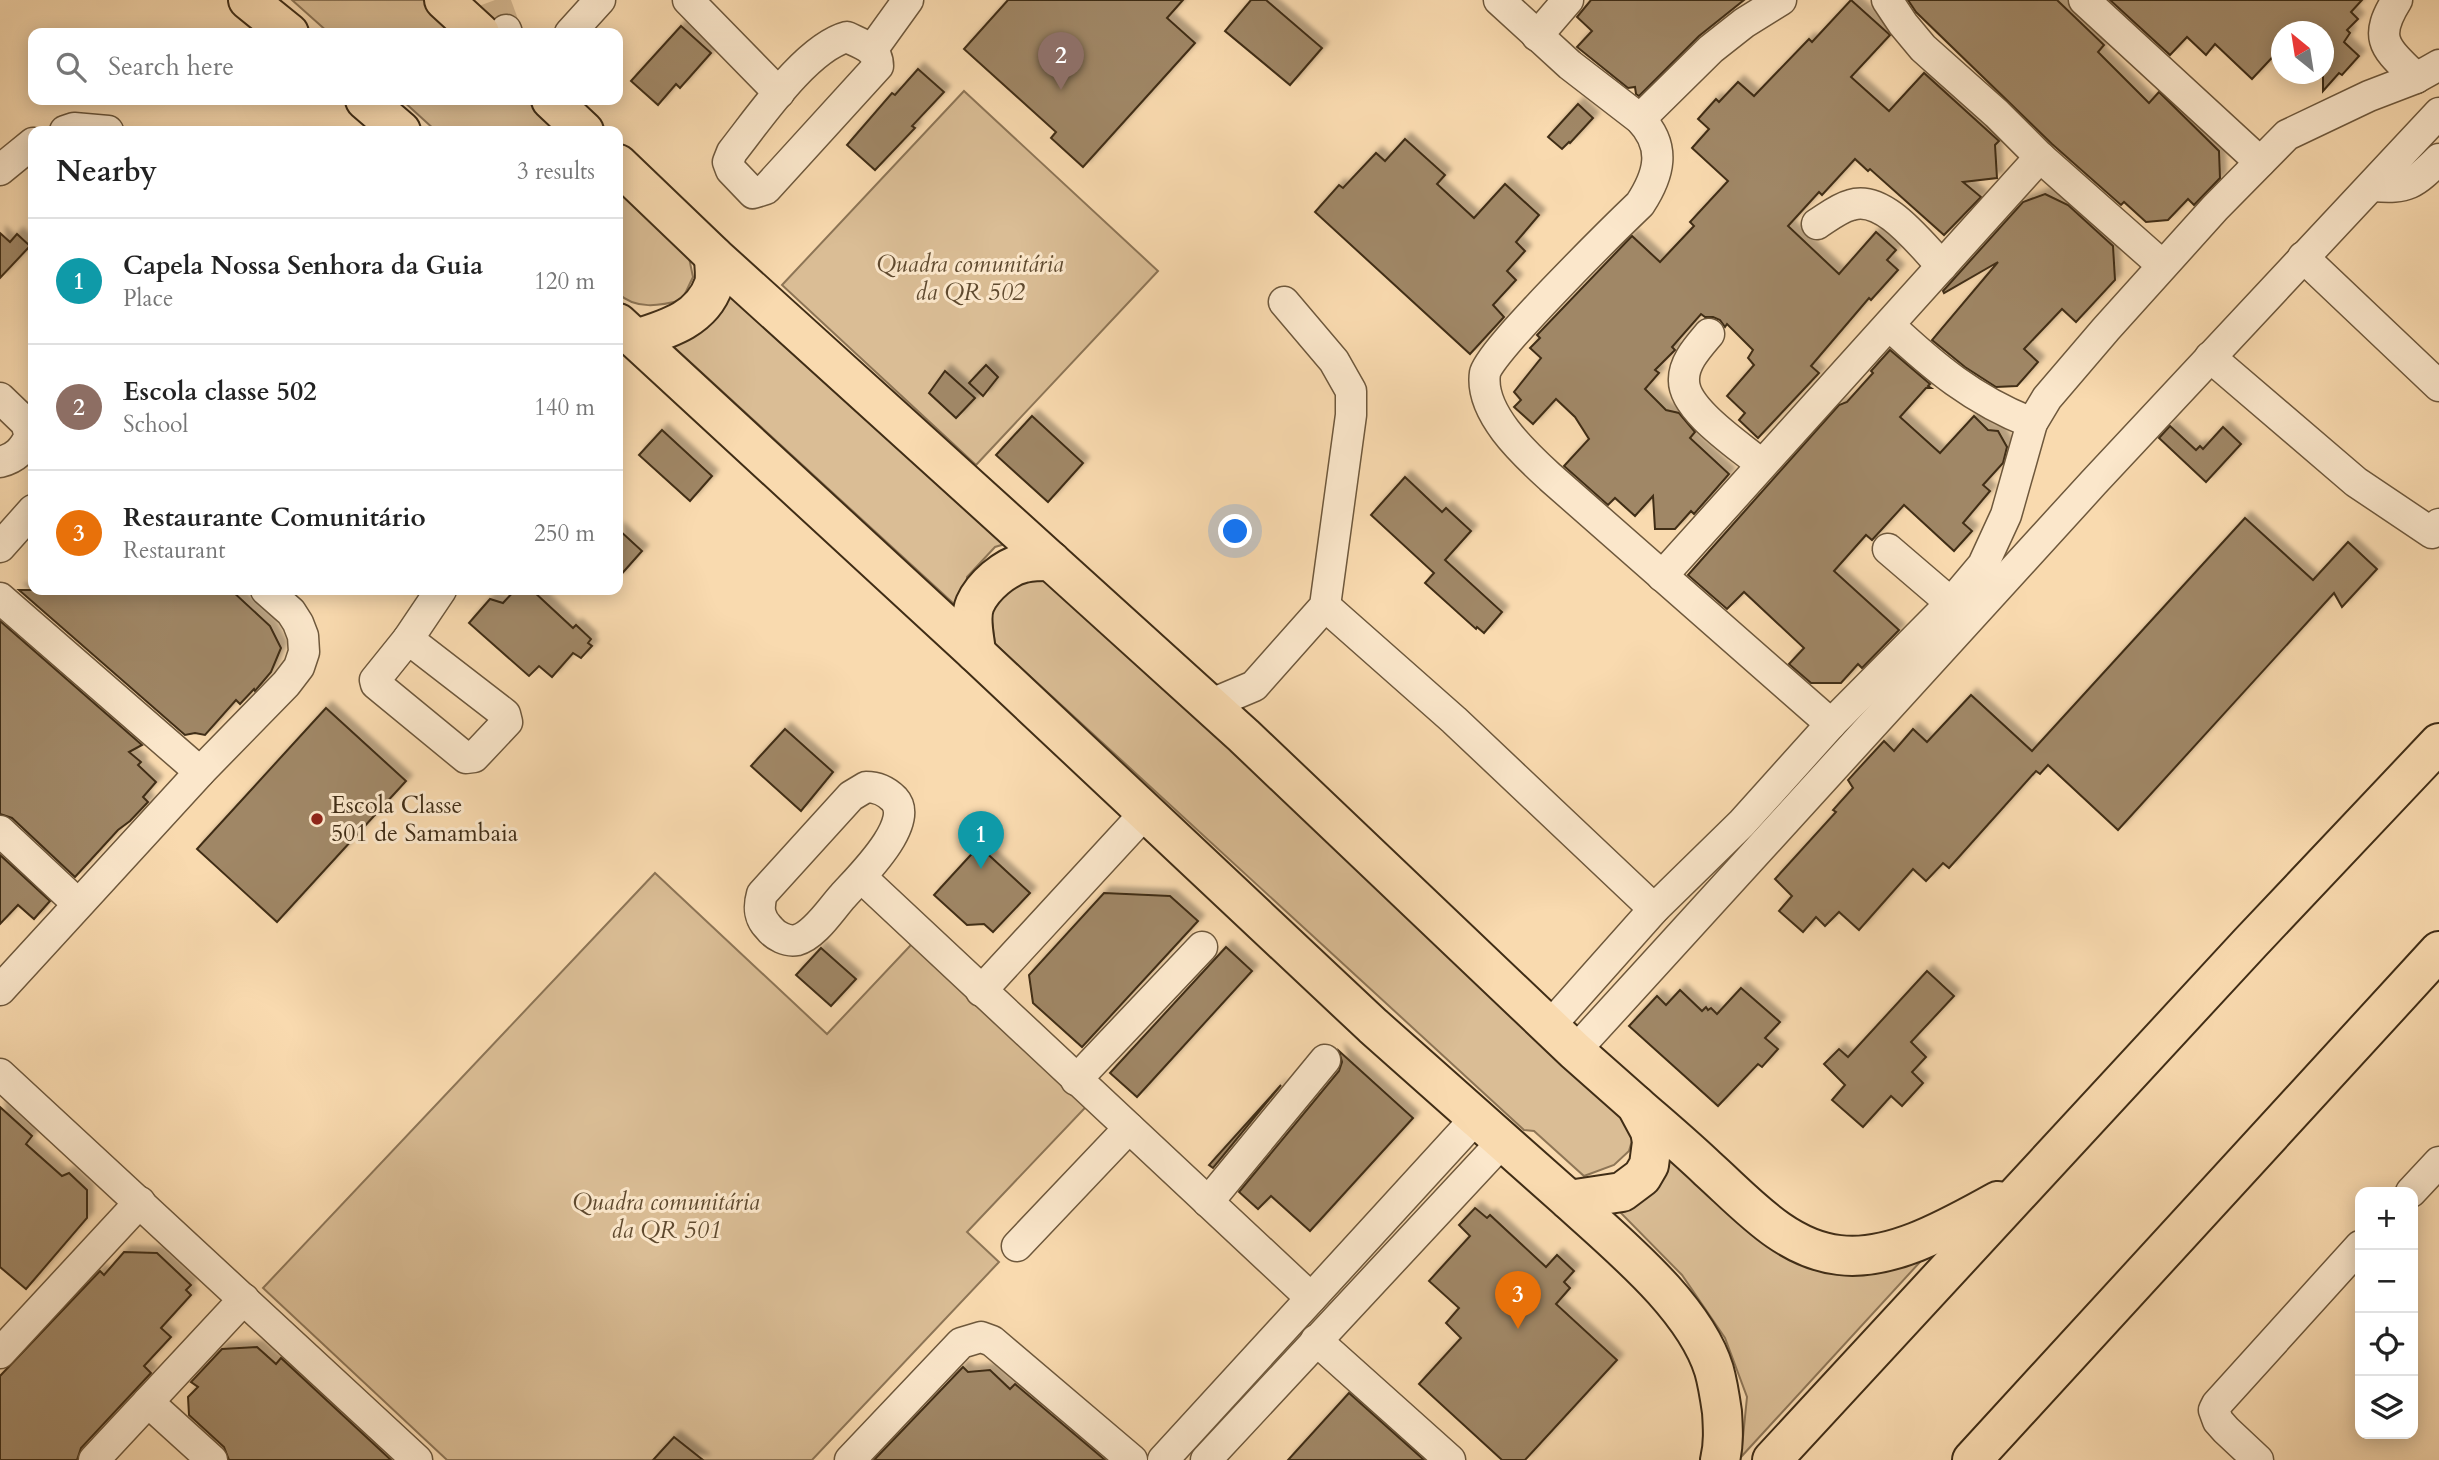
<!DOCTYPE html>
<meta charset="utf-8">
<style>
:root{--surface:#fff;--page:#f6f6f6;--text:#222;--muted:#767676;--line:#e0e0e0;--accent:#8f2418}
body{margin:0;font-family:Cardo,serif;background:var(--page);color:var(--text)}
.controls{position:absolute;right:21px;bottom:21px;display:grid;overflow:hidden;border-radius:14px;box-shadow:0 4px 18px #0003}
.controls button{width:63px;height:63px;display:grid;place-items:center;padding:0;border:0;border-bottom:2px solid var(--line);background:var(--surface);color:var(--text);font:35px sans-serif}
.compass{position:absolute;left:2271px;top:21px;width:63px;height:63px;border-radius:50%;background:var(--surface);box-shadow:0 4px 18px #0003;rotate:330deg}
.you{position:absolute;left:1236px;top:532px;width:24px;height:24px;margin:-18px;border:5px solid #fff;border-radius:50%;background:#1a73e8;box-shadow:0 0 0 10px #1a73e833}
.badge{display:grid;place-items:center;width:46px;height:46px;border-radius:50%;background:var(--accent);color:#fff;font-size:23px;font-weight:700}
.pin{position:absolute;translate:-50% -58px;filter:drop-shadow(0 2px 4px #0008)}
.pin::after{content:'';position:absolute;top:37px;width:24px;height:21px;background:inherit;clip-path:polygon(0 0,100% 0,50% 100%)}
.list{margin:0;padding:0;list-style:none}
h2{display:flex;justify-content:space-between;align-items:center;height:91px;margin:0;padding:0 28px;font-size:30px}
h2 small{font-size:23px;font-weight:400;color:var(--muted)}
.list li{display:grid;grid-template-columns:46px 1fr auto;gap:21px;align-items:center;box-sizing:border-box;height:126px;padding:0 28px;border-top:2px solid var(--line)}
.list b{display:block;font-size:26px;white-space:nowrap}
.list p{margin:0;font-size:23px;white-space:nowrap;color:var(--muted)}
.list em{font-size:23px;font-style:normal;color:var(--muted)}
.icon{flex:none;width:38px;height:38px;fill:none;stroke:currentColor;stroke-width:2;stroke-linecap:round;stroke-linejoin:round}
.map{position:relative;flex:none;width:2439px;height:1460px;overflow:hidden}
.search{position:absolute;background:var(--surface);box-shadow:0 4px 18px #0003;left:28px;top:28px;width:595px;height:77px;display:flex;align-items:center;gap:18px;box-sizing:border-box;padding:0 24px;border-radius:14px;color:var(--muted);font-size:26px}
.panel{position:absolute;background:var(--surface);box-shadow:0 4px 18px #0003;left:28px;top:126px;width:595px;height:469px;border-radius:14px}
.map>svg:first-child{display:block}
.green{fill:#dabd95;stroke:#8d7556;stroke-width:2}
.building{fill:#a08766;stroke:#402d16;stroke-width:2;filter:url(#shadow)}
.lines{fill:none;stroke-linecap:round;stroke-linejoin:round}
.minor-tunnel{stroke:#d4b790;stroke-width:30;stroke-dasharray:30 15;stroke-linecap:butt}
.minor-casing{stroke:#6e583c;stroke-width:33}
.major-casing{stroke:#402d16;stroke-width:42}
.highway-casing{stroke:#402d16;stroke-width:42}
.minor{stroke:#fbe7cb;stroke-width:30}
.major{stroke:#f9daaf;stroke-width:38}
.highway{stroke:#f9daaf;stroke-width:38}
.poi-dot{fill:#8f2418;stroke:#fbe7cb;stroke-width:2.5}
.labels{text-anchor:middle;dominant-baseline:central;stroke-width:6;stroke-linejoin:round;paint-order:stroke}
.park-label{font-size:24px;font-style:italic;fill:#5f4a2f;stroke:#fbe7cb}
.poi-label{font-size:24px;fill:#402d16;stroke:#fbe7cb;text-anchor:start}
</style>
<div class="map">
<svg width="2439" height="1460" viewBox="0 0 2439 1460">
<defs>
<filter id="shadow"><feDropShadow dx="6" dy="-6" stdDeviation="2" flood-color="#0004"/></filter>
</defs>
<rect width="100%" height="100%" fill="#f9daaf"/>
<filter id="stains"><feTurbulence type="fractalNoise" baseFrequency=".00286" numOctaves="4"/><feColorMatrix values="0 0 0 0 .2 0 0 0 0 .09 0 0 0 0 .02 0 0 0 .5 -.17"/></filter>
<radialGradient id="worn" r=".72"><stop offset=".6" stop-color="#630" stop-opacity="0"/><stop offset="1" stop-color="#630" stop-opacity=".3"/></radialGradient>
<!-- green -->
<g class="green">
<polygon points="292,0 428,0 465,33 329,33"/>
<polygon points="964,91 1158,271 976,465 782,285"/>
<polygon points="402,100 540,100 575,131 436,131"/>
<path d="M618,180L687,248L693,277L682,300C660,306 635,310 618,293Z"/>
<polygon points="724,267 1025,538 995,547 967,577 965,614 664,338"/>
<polygon points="1051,569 1637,1123 1629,1151 1614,1165 1584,1176 1534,1131 1524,1130 995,644 990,607 1002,581"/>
<polygon points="655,873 827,1034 926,929 1100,1092 967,1232 999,1262 812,1460 447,1460 263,1288"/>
<polygon points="1666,1140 1831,1272 1920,1262 1741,1457 1747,1397 1725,1338 1682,1275 1614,1206"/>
</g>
<!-- building -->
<g class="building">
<polygon points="1008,0 1183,0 1167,18 1195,43 1083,167 1051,138 1056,132 964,49"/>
<polygon points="1251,0 1266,0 1322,48 1290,85 1225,31"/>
<polygon points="1591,0 1744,0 1699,36 1639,96 1636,94 1635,87 1628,88 1577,47 1592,31 1577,17"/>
<polygon points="1851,0 1890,35 1851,77 1889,111 1924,73 1999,141 1995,145 1997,178 1963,182 1981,197 1944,235 1870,169 1868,171 1855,159 1822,195 1819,192 1788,226 1839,274 1876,232 1896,250 1887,260 1898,270 1871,300 1869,298 1811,366 1819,373 1758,438 1739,420 1745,413 1727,396 1754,365 1748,358 1753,350 1727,324 1725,327 1720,320 1713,317 1705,317 1701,314 1672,347 1675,350 1655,370 1659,373 1645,389 1666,410 1679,413 1695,432 1690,438 1729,474 1694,514 1691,511 1675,529 1655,529 1653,496 1635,516 1615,498 1608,505 1564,466 1589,439 1575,417 1556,399 1533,424 1514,407 1521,400 1514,392 1541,358 1530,348 1540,338 1537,335 1632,236 1660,262 1694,226 1690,222 1728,181 1692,148 1709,129 1698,119 1716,99 1719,102 1738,82 1754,96 1809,39 1812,42"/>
<polygon points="1908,0 2057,0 2104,45 2098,52 2149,103 2159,92 2219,151 2220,178 2194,205 2188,199 2168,220 2146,222 2124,202 2121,205 2052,144 1916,12"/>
<polygon points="2110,0 2362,0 2351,12 2358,19 2347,30 2350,33 2344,42 2359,56 2342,75 2339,73 2323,91 2323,32 2281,32 2281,48 2252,79 2215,44 2206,55 2187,37 2170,55"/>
<polygon points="681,26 711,53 680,88 676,84 658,105 631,81"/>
<polygon points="918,69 944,92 912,126 915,128 875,170 847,145 892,93 895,95"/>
<polygon points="1578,104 1593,118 1570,143 1569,142 1562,149 1548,137"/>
<polygon points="1405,139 1445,175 1437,184 1474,218 1505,184 1539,215 1516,242 1525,251 1507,271 1516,280 1493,305 1504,317 1470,354 1315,212 1339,185 1343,188 1376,153 1385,161"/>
<polygon points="2045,194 2068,205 2113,246 2115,280 2076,322 2062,309 2024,349 2038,362 2017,386 1996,387 1965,367 1932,340 1998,262 1944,293 1943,291 2023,202"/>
<polygon points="0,233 10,242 17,234 30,246 0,278"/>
<polygon points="1890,350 1930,384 1928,386 1931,388 1926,388 1900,417 1940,453 1974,416 1988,430 1998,431 2007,447 2003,463 1983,485 1990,491 1963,523 1972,531 1954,551 1904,505 1872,540 1866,535 1834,571 1899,630 1862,668 1858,664 1841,683 1811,683 1789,664 1804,648 1744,592 1727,609 1688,575 1839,405 1847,402 1873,373 1871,371"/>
<polygon points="986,365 998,377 983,396 969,383"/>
<polygon points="945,371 975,398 956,418 929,393"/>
<polygon points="1032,416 1083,463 1048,502 996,455"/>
<polygon points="2170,426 2196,450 2200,446 2203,449 2223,427 2241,444 2206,482 2159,438"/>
<polygon points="662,430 712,476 690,501 639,455"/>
<polygon points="1405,477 1442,512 1446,508 1471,531 1445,560 1502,612 1484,633 1477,627 1476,629 1425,583 1434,573 1371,515"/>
<polygon points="2245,518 2313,580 2348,542 2377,569 2342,607 2334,593 2118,830 2048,765 2040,774 2036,771 1949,868 1943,863 1926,881 1913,869 1859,930 1839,912 1825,926 1816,917 1803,932 1779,911 1792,896 1775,879 1836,812 1833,810 1853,788 1848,780 1884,741 1894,751 1913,729 1927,742 1971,695 2032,751"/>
<polygon points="618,529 642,551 618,578"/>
<polygon points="19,590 231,590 270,626 281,648 271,672 255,691 254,689 240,704 236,700 205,735 195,733 185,735"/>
<polygon points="515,590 532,590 573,628 576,625 591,639 588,643 592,646 581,658 573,653 552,677 539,666 529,676 469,623 490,599 503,603"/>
<polygon points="0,621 142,745 129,752 141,762 138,765 156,782 143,797 148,802 130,821 118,830 75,877 12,818 0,814"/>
<polygon points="326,708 406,781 277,922 197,849"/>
<polygon points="785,729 833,772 801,811 751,766"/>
<polygon points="979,846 1030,893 993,932 984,924 967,925 934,895"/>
<polygon points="0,855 50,901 34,919 18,905 0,924"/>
<polygon points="1104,893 1170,896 1198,921 1082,1047 1033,1003 1029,975"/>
<polygon points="1226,947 1252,971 1137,1097 1110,1073"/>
<polygon points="821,948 856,979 831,1006 796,975"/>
<polygon points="1927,971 1954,996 1911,1042 1926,1057 1912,1072 1923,1083 1902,1106 1891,1096 1863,1127 1832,1100 1845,1085 1824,1064 1839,1049 1848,1057"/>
<polygon points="1741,988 1780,1022 1765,1038 1778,1049 1762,1067 1758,1064 1718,1106 1629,1026 1657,996 1666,1005 1680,990 1702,1011 1706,1007 1708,1010 1711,1008 1717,1014"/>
<polygon points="1339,1051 1413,1118 1310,1231 1271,1196 1258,1209 1239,1192 1339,1071 1342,1062"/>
<polygon points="1281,1085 1213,1168 1209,1165"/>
<polygon points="0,1107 32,1136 26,1144 62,1176 69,1173 87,1190 87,1218 26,1289 0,1267"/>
<polygon points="1475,1208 1487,1218 1490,1215 1546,1267 1557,1255 1574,1271 1564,1282 1570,1288 1556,1304 1617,1360 1525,1460 1502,1460 1419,1384 1461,1338 1446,1323 1459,1308 1429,1281 1470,1236 1459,1225"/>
<polygon points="124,1252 157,1253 191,1285 186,1290 191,1295 161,1328 171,1337 144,1366 151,1373 81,1448 77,1460 0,1460 0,1376 100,1271 104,1275"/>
<polygon points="257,1347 276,1364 281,1358 391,1460 229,1460 224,1447 189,1415 188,1397 198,1387 191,1382 222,1349"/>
<polygon points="963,1367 968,1372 990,1370 1010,1389 1015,1384 1105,1460 874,1460"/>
<polygon points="1349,1393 1424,1460 1288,1460"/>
<polygon points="674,1437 703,1460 653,1460"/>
</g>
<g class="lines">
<!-- minor-tunnel -->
<polyline class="minor-tunnel" points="495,0 506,30"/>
<defs>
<g id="minor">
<polyline points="688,0 779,93"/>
<path d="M1499,0L1570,65L1640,119C1667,147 1659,175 1640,204C1617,226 1488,353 1485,373C1479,413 1526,455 1551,478L1831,724"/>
<polyline points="1887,0 1903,24 1923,48 1997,114 2040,157 2162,265"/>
<polyline points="2084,0 2260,162"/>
<path d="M2397,0C2372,40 2386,48 2416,78"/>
<polyline points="506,30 507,33"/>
<polyline points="570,33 600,0"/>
<polyline points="1537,36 1568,0"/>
<path d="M847,37C861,44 878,48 878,66L766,189L753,193L731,170L728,162L732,152C759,118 806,48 847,37Z"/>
<polyline points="872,50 908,0"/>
<polyline points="1640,119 1711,49 1744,23 1781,0"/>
<polyline points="65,131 74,128 108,131"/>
<polyline points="0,170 33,143"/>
<path d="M2373,186C2408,189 2414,184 2439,159"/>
<path d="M1817,224C1828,217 1839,208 1851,205C1884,194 1921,245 1942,266"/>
<polyline points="2303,257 2439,386"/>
<path d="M1889,325C1934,367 1973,400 2032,423"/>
<path d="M1709,334C1698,347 1683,363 1684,381C1684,410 1740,446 1761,464"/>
<polyline points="2210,357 2356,482 2432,533 2439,524"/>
<path d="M0,398L26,423L30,436C23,450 16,458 0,462"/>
<polyline points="0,547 33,510"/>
<polyline points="1888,549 1951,603"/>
<polyline points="1662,576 2040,157"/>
<polyline points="0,598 200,772"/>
<polyline points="1325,606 1454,720 1654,909"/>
<polygon points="408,639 505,714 507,722 474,757 466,758 376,684 375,680"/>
<polyline points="408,639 441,590"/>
<polyline points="1209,705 1254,686 1325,606 1351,415 1351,391 1334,361 1284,302"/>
<path d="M866,787C878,787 886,791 894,799C916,823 860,877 843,896C831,909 815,935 797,940C787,942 775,936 769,928C759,918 758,908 762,894L851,796Z"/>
<polyline points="0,831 78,904"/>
<polyline points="861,877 1311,1298"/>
<polyline points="0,990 200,772 286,684 299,667 304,652 303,636 298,623 291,612 266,590"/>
<polyline points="981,991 1146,812"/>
<polyline points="1549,1027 1654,909 1742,823 1831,724 1951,603 1983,565 2006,515 2032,423 2047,398 2106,329 2215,208 2287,135 2369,96 2416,78 2439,65"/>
<polyline points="1575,1051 2094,482 2439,113"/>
<polyline points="0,1074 417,1460"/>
<polyline points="1076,1080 1202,947"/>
<polyline points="2411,1192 2439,1162"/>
<polyline points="1208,1202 1325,1060"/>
<polyline points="1017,1246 1129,1128"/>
<polyline points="1316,1340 1450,1460"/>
<polyline points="0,1353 140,1202"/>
<polyline points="148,1402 212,1460"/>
<polyline points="94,1460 244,1299"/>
<polyline points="850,1460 961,1343 981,1337 992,1341 1132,1460"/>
<polyline points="1163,1460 1477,1117"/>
<polyline points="1206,1460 1504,1140"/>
<polyline points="2258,1460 2226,1430 2218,1421 2214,1410 2217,1404 2360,1246"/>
</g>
<g id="major">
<polyline points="248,0 289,33"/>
<polyline points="444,0 480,33"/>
<polyline points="365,100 401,131"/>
<polyline points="551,100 584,131"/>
<polyline points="618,164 714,256 1244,736 1575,1051 1636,1105 1650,1131 1652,1142 1649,1165 1642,1177 1622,1192 1569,1200 1373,1026 976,653 618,323"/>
<path d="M636,339C668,329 702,319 714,284C716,276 714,265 714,256"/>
<path d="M976,653C975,639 969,618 975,604C983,586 1005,567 1024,563C1032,561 1042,561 1051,561"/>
</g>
<g id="highway">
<path d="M1636,1105C1660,1126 1685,1147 1708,1169C1746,1203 1785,1249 1839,1255C1892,1262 1954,1225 1998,1201"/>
<path d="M1569,1200C1618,1245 1694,1306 1714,1370C1718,1384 1720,1398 1722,1412C1723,1428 1724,1444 1720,1460"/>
<polyline points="1772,1460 2250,943 2439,743"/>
<polyline points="1972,1460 2439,951"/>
</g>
</defs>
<!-- minor casing -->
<use href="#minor" class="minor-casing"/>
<!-- major casing -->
<use href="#major" class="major-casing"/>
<!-- highway casing -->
<use href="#highway" class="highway-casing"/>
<!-- minor -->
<use href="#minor" class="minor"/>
<!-- major -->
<use href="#major" class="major"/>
<!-- highway -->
<use href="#highway" class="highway"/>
</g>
<!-- markers -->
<circle class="poi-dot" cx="317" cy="819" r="7"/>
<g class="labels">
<!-- park labels -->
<g class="park-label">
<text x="970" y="264">Quadra comunitária<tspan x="970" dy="28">da QR 502</tspan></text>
<text x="666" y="1202">Quadra comunitária<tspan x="666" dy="28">da QR 501</tspan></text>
</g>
<!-- poi labels -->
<g class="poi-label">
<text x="331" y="805">Escola Classe<tspan x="331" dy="28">501 de Samambaia</tspan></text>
</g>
</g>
<rect width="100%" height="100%" filter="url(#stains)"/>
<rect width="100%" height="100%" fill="url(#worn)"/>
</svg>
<div class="controls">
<button>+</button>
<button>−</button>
<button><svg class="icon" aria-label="locate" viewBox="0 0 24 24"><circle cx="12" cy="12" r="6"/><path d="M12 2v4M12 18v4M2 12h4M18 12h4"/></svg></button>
<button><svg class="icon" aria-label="layers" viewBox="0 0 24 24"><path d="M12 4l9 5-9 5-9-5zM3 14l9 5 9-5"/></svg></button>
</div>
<svg class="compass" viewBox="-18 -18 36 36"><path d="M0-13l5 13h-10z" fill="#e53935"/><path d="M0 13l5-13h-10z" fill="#767676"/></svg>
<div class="you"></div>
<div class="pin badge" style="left:981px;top:869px;background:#0f9aa8">1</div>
<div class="pin badge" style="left:1061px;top:90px;background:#8d6e63">2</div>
<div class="pin badge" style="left:1518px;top:1329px;background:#e8710a">3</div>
<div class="search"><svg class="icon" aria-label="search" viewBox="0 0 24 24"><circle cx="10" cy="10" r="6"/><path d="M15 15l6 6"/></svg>Search here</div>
<section class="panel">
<h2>Nearby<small>3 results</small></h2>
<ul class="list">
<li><span class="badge" style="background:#0f9aa8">1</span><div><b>Capela Nossa Senhora da Guia</b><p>Place</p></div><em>120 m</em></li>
<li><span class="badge" style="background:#8d6e63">2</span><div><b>Escola classe 502</b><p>School</p></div><em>140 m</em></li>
<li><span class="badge" style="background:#e8710a">3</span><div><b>Restaurante Comunitário</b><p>Restaurant</p></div><em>250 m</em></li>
</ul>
</section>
</div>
